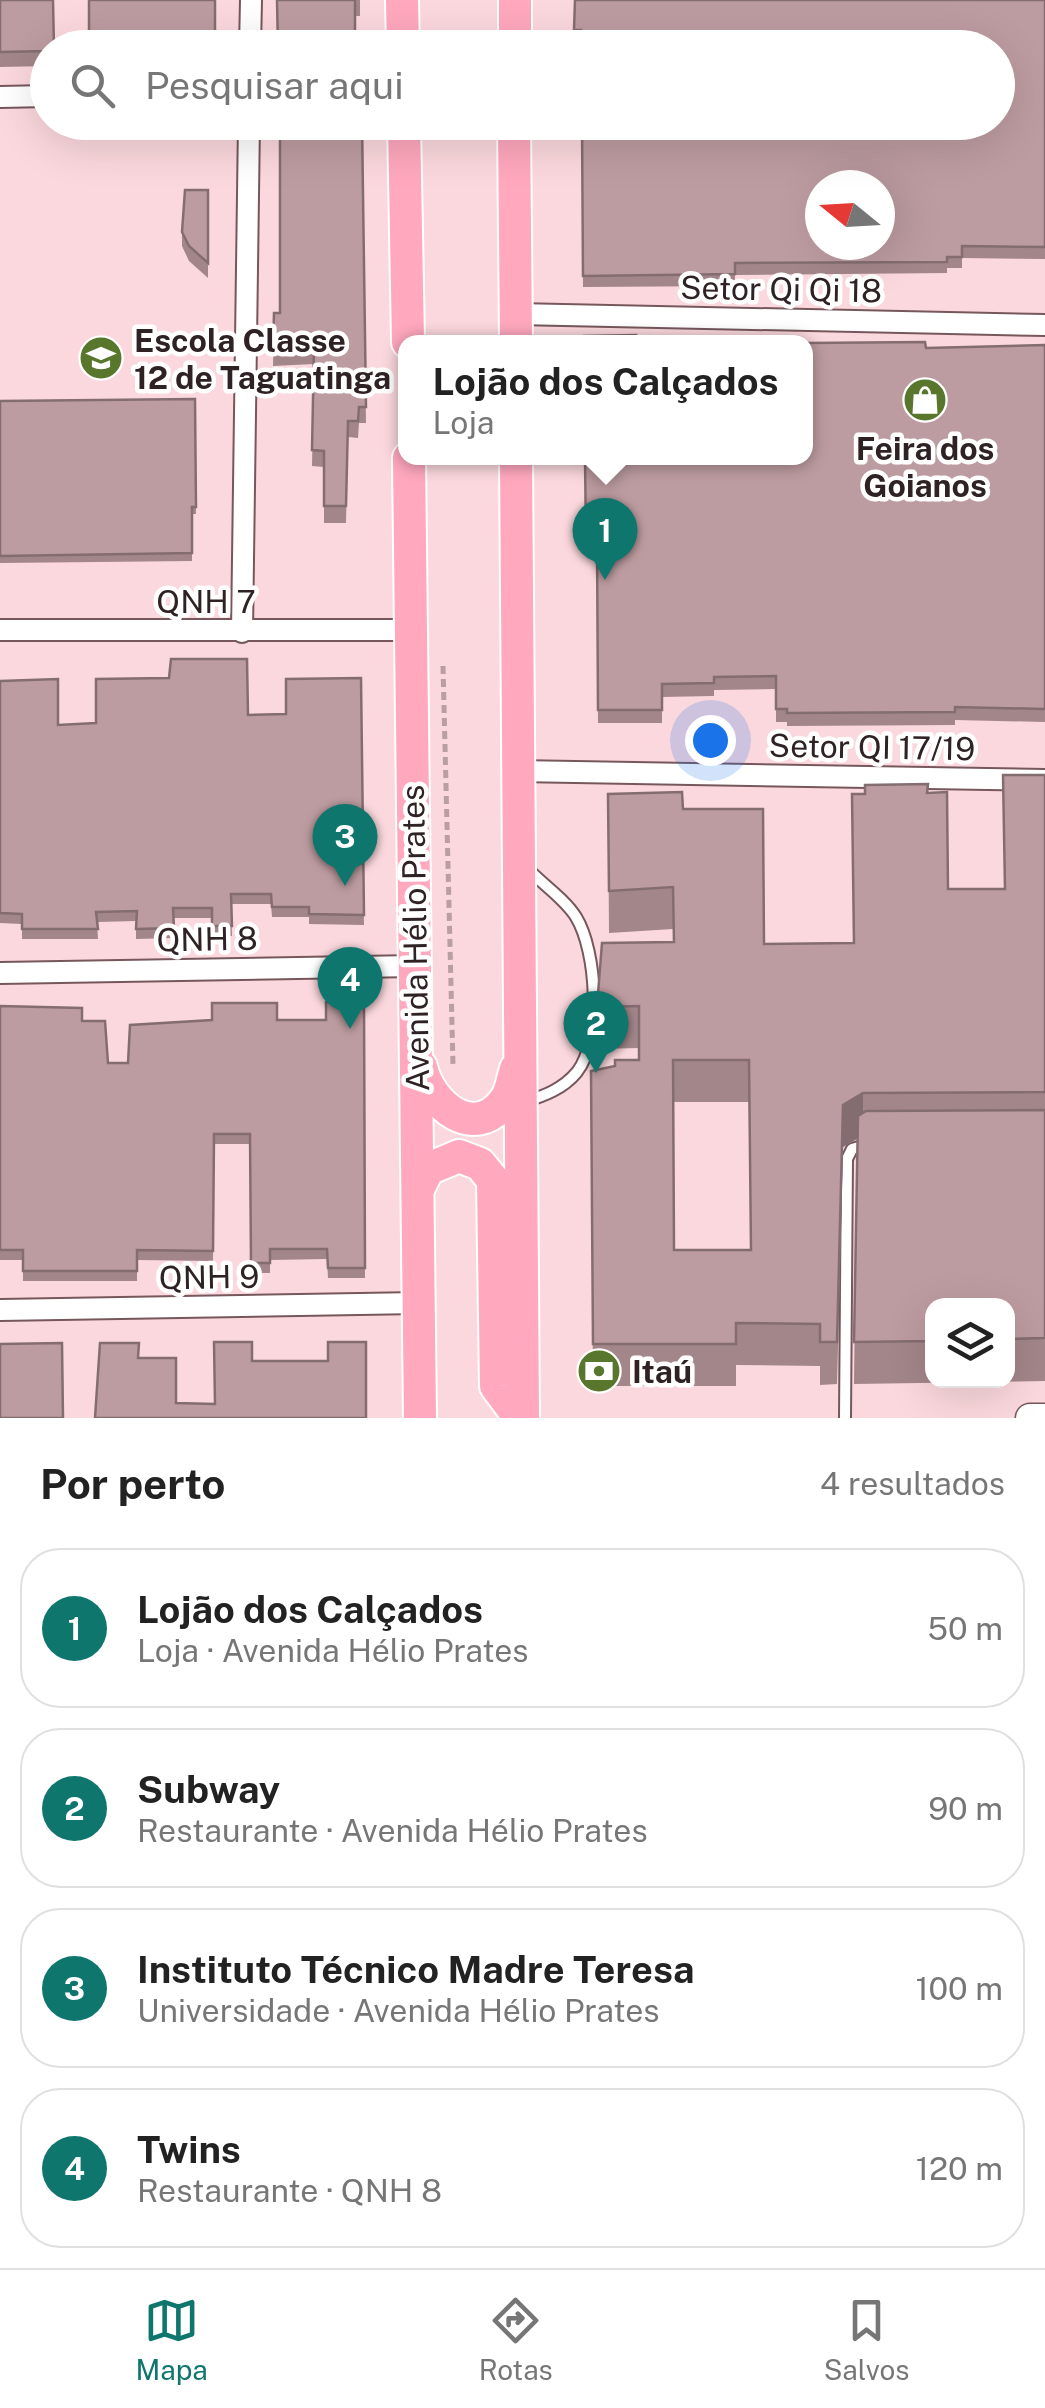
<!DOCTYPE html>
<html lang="pt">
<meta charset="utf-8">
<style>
:root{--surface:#fff;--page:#f2f2f2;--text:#222;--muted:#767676;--line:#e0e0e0;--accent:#0f766e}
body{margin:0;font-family:"Public Sans",sans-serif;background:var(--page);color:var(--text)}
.controls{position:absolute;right:30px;bottom:30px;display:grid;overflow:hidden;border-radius:20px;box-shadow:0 10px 40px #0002}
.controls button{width:90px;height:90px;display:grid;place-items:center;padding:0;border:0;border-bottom:2px solid var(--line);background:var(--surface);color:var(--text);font:50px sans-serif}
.compass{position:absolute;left:805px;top:170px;width:90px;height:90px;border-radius:50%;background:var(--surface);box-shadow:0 10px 40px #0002;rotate:288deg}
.you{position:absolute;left:710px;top:740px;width:35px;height:35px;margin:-25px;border:8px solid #fff;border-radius:50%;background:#1a73e8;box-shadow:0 0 0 15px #1a73e833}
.badge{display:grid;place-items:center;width:65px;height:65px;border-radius:50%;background:var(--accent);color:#fff;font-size:32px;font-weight:700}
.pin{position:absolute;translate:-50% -82px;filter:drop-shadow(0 2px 5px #0008)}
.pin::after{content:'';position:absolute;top:52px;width:35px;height:30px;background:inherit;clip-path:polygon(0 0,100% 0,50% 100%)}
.popup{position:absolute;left:398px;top:335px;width:415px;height:130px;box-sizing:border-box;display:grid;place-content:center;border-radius:20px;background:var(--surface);filter:drop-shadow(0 2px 8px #0005);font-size:32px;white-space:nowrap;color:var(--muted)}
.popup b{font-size:38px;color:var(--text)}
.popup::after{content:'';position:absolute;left:50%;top:100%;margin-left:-20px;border:20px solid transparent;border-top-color:var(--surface)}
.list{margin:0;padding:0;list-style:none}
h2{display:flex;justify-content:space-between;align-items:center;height:130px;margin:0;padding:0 40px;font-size:42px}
h2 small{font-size:32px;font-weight:400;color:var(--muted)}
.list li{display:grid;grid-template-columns:65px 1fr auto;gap:30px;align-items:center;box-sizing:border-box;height:160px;margin:0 20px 20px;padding:0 20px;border:2px solid var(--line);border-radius:40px}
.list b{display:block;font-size:38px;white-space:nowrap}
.list p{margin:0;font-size:32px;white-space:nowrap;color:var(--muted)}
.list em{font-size:32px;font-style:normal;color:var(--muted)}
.icon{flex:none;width:55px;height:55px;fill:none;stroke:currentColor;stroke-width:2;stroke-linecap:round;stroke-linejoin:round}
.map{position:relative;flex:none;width:1045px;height:1418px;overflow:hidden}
.search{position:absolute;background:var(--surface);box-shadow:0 10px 40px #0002;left:30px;right:30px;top:30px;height:110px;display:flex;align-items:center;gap:25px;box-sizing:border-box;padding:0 35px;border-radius:55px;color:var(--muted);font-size:38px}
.sheet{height:850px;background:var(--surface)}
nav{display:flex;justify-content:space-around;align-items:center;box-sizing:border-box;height:140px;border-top:2px solid var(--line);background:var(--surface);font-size:28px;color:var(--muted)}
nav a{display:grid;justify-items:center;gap:5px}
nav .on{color:var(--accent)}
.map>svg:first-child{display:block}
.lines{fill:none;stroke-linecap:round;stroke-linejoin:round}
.lane-casing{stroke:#76575c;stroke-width:14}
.street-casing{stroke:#76575c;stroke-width:24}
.secondary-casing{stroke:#76575c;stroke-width:31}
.primary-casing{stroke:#fff;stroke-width:36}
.path{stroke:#b99ea2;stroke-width:5;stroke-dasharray:8 5;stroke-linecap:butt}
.lane{stroke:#fff;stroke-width:10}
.street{stroke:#fff;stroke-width:20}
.secondary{stroke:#fff;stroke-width:28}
.primary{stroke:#ffa8be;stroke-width:32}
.wall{fill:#a3868a;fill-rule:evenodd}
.shaded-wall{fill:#846d71}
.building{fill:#bd9ca1;stroke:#846d71;stroke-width:2.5;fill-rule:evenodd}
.labels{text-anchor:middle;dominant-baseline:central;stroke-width:9;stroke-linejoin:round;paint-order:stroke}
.street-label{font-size:32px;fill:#2f2224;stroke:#fff}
.poi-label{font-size:32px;font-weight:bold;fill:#2f2224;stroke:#fff;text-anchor:start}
</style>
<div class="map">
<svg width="1045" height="1418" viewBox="0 0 1045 1418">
<rect width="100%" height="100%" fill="#fbd8dd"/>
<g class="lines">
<defs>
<g id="lane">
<path d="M524,1102C544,1096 563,1089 577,1072C602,1040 597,951 576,917C565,899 541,883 527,868"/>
<polyline points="845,1418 847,1159 852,1149 869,1144"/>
</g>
<g id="street">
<polyline points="250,48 251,0"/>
<polyline points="0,97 48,96"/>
<polyline points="516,314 1045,325"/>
<polyline points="0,630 411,630"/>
<polyline points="242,632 249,122"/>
<polyline points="517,771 1045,780"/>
<polyline points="0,973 415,966"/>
<polyline points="0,1310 419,1303"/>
</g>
<polyline id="secondary" points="1030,1418 1045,1418"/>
<g id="primary">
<polyline points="402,0 403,48"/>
<polyline points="515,48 515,0"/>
<polyline points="404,122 408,342"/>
<polyline points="514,122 516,342"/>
<polyline points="409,458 420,1418"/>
<polyline points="516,458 523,1418"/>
<path d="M421,1067C429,1104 475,1144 506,1099C511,1092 513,1078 516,1069"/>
<polyline points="418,1189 428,1169 459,1156 480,1164 493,1180 496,1386 520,1418"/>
</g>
</defs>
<!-- lane casing -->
<use href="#lane" class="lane-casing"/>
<!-- street casing -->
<use href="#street" class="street-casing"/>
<!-- secondary casing -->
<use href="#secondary" class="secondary-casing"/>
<!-- primary casing -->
<use href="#primary" class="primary-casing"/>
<!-- path -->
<polyline class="path" points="443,666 453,1065"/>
<!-- lane -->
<use href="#lane" class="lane"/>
<!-- street -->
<use href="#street" class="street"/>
<!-- secondary -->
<use href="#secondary" class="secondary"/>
<!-- primary -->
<use href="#primary" class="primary"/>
</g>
<!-- wall -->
<g class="wall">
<polygon points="0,0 48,48 48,66 0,67"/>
<polygon points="277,0 360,0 360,16 355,16"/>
<polygon points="575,0 1045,0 1045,259 962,258 962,268 947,268 947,273 735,275 735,286 583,287 581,42 574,41"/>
<polygon points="277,122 362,122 366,423 359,423 358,438 348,437 346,523 324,523 324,467 312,466 314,364 273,366 274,313 280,313 279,130"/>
<polygon points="208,190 208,278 189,261 182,246 182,232"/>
<polygon points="1045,345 1045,722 955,720 955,725 787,726 787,722 776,722 776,689 714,690 714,696 662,697 662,723 598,723 597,553 586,553 585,458 926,348"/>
<polygon points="195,399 196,514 192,514 192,561 0,563 0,401"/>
<polygon points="361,678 364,925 309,924 309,917 272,917 271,904 231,904 232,936 212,936 212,918 174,918 174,938 136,939 136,921 97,922 98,939 22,939 22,924 0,923 0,681 58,725 286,714"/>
<path d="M1045,775V1381L854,1384L857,1139L843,1147L837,1384L820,1385V1366L736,1365V1386H593L591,1071L639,1060V1048L597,1049V1007L673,942V929L609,933L608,794L683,809L764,944L853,943L928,793L948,889H1004ZM673,1102H749L751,1250H674ZM932,1306H1008V1380H932Z"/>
<polygon points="364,1002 365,1278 328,1278 327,1259 270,1260 270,1273 251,1273 250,1144 214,1144 213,1261 137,1260 137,1281 23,1281 23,1260 0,1260 0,1006 82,1021 108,1063 128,1063 277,1020 326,1020"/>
</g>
<!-- shaded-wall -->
<polygon class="shaded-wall" points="863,1093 863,1135 843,1147 837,1384 843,1105"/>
<!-- building -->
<g class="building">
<polygon points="0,0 53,0 54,48 48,48 48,51 0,52"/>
<rect x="89" y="0" width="126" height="48"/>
<polygon points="277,0 355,0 355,48 278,48"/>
<path d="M575,0H1045V247L962,246V257H947V262L735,263V274L583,276L582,122H998V48H581V30H574ZM820,185H880V245H820Z"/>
<polygon points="280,122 362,122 366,407 359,407 358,421 348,421 346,506 324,506 324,451 312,450 314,348 273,349 274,313 280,313"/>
<polygon points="185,190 208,190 208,263 189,246 182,232"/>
<polygon points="636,335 636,342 584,342 584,336"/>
<polygon points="925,342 926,348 1045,345 1045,709 955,707 955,712 787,713 787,709 776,709 776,676 714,677 714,683 662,684 662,710 598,710 597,540 586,540 585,458 805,458 805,343"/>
<polygon points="195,399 196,507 192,507 192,553 0,556 0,401"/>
<polygon points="171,659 247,659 248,715 286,714 286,679 361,678 364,915 309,914 309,907 272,907 271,894 231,894 232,926 212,926 212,908 173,908 174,928 136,929 137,911 96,912 98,929 22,929 22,914 0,913 0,681 58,679 58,725 96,723 96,679 169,678"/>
<path d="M1003,775H1045V1092L863,1093L843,1105L837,1342H820V1324L736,1323V1344H593L591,1071L615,1066V1060H639V1006L597,1007L602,943L674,942L673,887L609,891L608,794L682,792L683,809H763L764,944L854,943L852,794H865V785L928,784L927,793L947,792L948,889H1005ZM673,1060H749L751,1250H674Z"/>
<polygon points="326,1002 364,1002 365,1268 328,1268 327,1249 270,1249 270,1263 251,1263 250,1134 214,1134 213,1251 137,1250 137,1271 23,1271 23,1250 0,1250 0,1006 82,1008 82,1021 105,1021 108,1063 128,1063 130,1025 212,1020 212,1003 277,1003 277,1020 326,1020"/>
<polygon points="1045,1110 1045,1338 1008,1339 1008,1306 932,1306 932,1341 854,1342 858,1116 866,1111"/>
<polygon points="214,1342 252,1342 252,1361 328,1361 328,1342 366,1342 366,1418 95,1418 100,1343 139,1343 138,1358 176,1358 176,1403 215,1404"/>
<polygon points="62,1343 63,1418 0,1418 0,1344"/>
</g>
<!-- icons -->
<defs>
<symbol id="school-disc" viewBox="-11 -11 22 22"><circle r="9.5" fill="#58772d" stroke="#fff"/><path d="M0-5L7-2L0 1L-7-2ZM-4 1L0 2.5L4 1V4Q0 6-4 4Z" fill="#fff"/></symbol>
<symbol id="shop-disc" viewBox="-11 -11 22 22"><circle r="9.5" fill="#58772d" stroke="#fff"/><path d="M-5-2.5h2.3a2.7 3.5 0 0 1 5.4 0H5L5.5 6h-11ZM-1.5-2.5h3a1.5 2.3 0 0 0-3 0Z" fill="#fff"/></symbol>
<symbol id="bank-disc" viewBox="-11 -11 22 22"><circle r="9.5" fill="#58772d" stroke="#fff"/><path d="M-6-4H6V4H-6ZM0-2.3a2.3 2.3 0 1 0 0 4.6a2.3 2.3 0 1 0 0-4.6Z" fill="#fff"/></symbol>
</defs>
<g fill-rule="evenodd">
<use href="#school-disc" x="76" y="333" width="50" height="50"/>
<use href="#shop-disc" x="900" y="375" width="50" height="50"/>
<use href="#bank-disc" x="574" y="1346" width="50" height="50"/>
</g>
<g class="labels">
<!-- street labels -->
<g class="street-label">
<text transform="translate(781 289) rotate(1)">Setor Qi Qi 18</text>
<text x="206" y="601">QNH 7</text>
<text transform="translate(872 747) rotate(1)">Setor QI 17/19</text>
<text transform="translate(415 938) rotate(-91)">Avenida Hélio Prates</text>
<text transform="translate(207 939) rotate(-1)">QNH 8</text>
<text transform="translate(209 1277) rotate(-1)">QNH 9</text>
</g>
<!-- poi labels -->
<g class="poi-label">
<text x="134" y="340">Escola Classe<tspan x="134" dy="37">12 de Taguatinga</tspan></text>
<text x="925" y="448" text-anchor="middle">Feira dos<tspan x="925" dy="37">Goianos</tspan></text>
<text x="632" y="1371">Itaú</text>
</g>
</g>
</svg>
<div class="controls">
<button><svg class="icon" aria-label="layers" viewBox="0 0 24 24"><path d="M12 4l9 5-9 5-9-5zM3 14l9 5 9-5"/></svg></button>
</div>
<svg class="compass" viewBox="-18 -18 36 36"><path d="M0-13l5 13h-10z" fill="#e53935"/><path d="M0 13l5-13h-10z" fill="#767676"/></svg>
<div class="you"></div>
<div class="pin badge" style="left:605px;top:580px">1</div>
<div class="popup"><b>Lojão dos Calçados</b>Loja</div>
<div class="pin badge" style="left:596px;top:1073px">2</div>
<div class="pin badge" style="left:345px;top:886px">3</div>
<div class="pin badge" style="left:350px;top:1029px">4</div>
<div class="search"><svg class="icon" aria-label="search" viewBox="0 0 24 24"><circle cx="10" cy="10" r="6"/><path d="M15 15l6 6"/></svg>Pesquisar aqui</div>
</div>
<section class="sheet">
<h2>Por perto<small>4 resultados</small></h2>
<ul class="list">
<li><span class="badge">1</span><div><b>Lojão dos Calçados</b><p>Loja · Avenida Hélio Prates</p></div><em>50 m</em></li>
<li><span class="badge">2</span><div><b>Subway</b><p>Restaurante · Avenida Hélio Prates</p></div><em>90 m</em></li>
<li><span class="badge">3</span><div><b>Instituto Técnico Madre Teresa</b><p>Universidade · Avenida Hélio Prates</p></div><em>100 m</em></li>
<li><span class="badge">4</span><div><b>Twins</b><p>Restaurante · QNH 8</p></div><em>120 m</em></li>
</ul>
</section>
<nav>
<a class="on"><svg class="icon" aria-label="map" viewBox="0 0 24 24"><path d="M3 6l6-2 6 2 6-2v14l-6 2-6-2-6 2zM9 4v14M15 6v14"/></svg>Mapa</a>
<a><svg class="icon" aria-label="directions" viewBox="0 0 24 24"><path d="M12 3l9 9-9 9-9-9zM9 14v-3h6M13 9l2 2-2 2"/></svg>Rotas</a>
<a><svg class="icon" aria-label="saved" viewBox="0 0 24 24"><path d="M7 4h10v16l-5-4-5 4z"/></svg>Salvos</a>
</nav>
